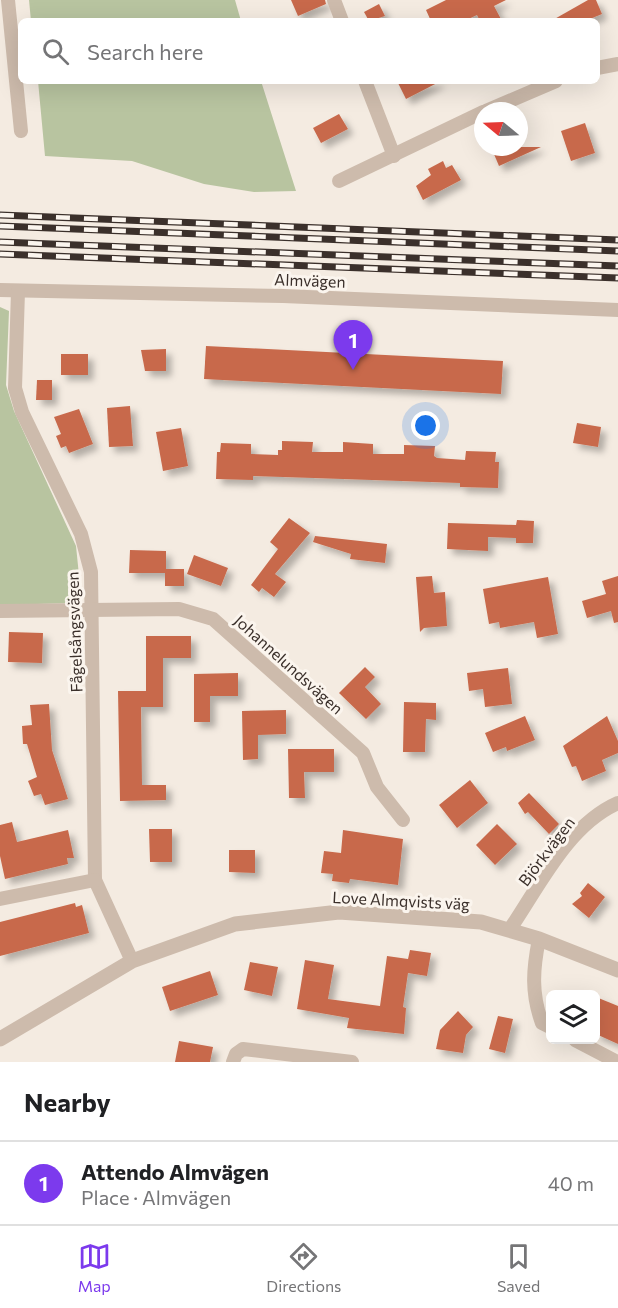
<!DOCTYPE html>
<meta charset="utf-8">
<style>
:root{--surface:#fff;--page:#f6f6f6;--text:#202124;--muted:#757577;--line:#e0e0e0;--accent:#7c3aed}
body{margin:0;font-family:Commissioner,sans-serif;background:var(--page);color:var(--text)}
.controls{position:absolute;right:18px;bottom:18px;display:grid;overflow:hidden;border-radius:9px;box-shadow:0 6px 24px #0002}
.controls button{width:54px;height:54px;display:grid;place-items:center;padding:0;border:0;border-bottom:2px solid var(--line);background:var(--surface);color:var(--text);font:30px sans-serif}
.compass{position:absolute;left:474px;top:102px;width:54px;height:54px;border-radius:50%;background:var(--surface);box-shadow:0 6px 24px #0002;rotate:289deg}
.you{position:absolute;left:426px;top:426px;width:21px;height:21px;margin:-15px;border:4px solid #fff;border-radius:50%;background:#1a73e8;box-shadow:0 0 0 9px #1a73e833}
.badge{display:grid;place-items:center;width:39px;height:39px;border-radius:50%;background:var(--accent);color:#fff;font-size:20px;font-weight:700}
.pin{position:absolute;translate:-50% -50px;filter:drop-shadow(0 2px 3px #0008)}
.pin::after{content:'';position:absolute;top:32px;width:21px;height:18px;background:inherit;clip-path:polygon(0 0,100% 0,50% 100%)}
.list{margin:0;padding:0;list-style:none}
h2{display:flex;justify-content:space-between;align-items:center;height:78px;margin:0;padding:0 24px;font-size:26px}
h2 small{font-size:20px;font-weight:400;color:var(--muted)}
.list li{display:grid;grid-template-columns:39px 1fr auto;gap:18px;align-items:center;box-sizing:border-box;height:84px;padding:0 24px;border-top:2px solid var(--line)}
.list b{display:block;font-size:22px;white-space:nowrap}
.list p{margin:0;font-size:20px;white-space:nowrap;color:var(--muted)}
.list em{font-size:20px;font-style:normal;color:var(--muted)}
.icon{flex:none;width:33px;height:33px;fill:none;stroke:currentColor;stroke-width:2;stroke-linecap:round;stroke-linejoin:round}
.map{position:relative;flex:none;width:618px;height:1062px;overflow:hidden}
.search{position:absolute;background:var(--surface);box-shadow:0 6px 24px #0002;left:18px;right:18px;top:18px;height:66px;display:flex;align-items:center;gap:15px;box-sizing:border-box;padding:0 21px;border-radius:9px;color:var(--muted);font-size:22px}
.sheet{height:162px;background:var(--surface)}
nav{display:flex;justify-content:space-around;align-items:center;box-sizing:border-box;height:84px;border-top:2px solid var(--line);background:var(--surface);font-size:16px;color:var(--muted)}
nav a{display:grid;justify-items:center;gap:3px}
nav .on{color:var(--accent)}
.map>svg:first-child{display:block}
.green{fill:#b8c4a0}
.building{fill:#c8694b;filter:url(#shadow)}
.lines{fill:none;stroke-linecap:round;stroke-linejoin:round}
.minor{stroke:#cdbbac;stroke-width:14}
.tertiary{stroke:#cdbbac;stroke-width:15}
.rail-casing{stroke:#3b302b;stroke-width:7}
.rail{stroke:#fbf5ee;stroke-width:4.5;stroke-dasharray:14;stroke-linecap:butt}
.labels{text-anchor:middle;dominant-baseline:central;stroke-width:6;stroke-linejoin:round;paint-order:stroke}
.street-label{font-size:16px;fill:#3b302b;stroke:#fbf5ee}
</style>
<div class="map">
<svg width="618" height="1062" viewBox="0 0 618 1062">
<defs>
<filter id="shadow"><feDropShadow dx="5.5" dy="5.5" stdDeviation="3" flood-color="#0004"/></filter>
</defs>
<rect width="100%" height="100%" fill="#f4ebe1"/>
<!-- green -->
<g class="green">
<polygon points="29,0 235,0 241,21 31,21"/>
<polygon points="38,81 261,81 296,191 254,192 204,184 132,161 45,156"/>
<polygon points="0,307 9,311 6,385 14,411 76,546 81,595 75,603 0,605"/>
</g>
<!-- building -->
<g class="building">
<polygon points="291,0 325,0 326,4 298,16"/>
<polygon points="446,0 506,0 494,6 502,21 480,21 477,15 464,21 431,21 426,10"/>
<polygon points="588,0 596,0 602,14 585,21 551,21"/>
<polygon points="379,4 385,16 369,21 364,12"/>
<polygon points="397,81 441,81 406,99"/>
<polygon points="339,114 348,129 321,143 313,128"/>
<polygon points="585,123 595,153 571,161 561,131"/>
<polygon points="491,147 541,147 499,166"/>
<polygon points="443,161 446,168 452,165 461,180 423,200 416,186 431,175 428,169"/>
<polygon points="206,346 503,361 501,394 204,379"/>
<polygon points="166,349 166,371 145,371 141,350"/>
<rect x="61" y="354" width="27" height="21"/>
<polygon points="37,380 52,380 52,400 36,400"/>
<polygon points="130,406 133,446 109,447 107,408"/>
<polygon points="79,409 93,444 69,453 66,446 61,448 56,436 61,434 54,417"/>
<polygon points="577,423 601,427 598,447 573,443"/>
<polygon points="181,428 188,466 163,471 156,432"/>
<polygon points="282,441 313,442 312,452 343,452 343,442 373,444 373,454 404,454 404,445 435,446 434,456 437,458 465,460 466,451 496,452 495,462 499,462 498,488 460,487 460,483 314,478 253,476 253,480 216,479 217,452 220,452 221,443 251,444 251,454 278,455 278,450 282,450"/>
<polygon points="289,518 310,533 275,574 286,582 274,597 262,588 259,592 251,585 278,549 270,542"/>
<polygon points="517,520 534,521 533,543 516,543 516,538 488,537 488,551 447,549 448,523 516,525"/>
<polygon points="315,536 387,544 385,563 350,559 351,554 313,542"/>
<polygon points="130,550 166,551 166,569 184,569 184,586 165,586 165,573 129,573"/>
<polygon points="194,555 228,568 221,586 187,574"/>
<polygon points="432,576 434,593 445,592 447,626 424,628 420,632 416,577"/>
<polygon points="618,576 618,622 614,623 611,611 587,618 582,601 606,594 602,581"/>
<polygon points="548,577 558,634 537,638 534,622 500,628 499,622 489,624 483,589"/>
<polygon points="9,632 43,633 42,663 8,662"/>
<polygon points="146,636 191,636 191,658 163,658 163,707 141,707 142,785 166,785 166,800 120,801 118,691 146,691"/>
<polygon points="365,667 375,677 365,687 381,704 366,719 339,693"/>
<polygon points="508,668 512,704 485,707 483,689 469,691 467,673"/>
<polygon points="238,673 238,696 210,696 210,722 194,722 194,674"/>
<polygon points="404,702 436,703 436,720 426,719 425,752 403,752"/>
<polygon points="49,704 52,750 68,799 45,805 41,794 34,796 28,781 37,777 27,744 23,744 22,726 32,725 30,705"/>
<polygon points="286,710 286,734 258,735 258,759 243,760 242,711"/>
<polygon points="525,716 535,740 507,751 506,747 493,752 485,733"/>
<polygon points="607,716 618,741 618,753 602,760 606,771 582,781 576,766 572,767 563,746"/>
<polygon points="288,749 334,749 334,772 304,772 305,798 289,798"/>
<polygon points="470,780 488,803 457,828 439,805"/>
<polygon points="529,793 559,824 549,834 528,812 525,814 518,803"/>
<polygon points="12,822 17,842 68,830 74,858 67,858 68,864 5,879 0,856 0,825"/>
<polygon points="497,824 517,844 495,865 476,845"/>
<polygon points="149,829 172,829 172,862 150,862"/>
<polygon points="343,830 403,839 398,885 350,879 349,883 332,881 333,874 321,873 324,851 341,853"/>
<polygon points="229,850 255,850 255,873 229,872"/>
<polygon points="588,883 605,897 589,918 572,904 582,896 580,893"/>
<polygon points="75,903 76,907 82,905 89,933 0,956 0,922"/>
<polygon points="410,950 431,953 427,976 408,973 403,1007 406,1008 404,1034 347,1028 349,1018 297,1009 305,960 334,965 328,999 380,1006 387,956 408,959"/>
<polygon points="250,962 278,967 272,996 244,990"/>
<polygon points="210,971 218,995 170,1011 162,987"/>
<polygon points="596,997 618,1006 618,1044 596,1034"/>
<polygon points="458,1011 473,1027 466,1035 463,1053 436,1049 440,1030"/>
<polygon points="498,1016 513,1019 505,1053 489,1049"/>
<polygon points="179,1041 213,1047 210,1062 175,1062"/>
</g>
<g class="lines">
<!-- minor -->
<g class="minor">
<polyline points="8,0 21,131"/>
<polyline points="334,0 342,21"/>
<polyline points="597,68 618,64"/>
<polyline points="365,81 394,156"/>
<polyline points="486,111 556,81"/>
<polyline points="339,181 483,112"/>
<polyline points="0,290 283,296 618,310"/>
<polyline points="18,291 15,388 22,412 81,534 91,572 95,880 132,961"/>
<polyline points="0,611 179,609 213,619 363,753 377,787 403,820"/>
<polyline points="0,899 95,880"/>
<path d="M510,929C540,885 568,825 618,803"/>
<path d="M539,939C533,969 531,993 542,1023L550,1027"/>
<polyline points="575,1040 617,1062"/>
<polyline points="233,1062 236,1054 243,1049 352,1062"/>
</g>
<!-- tertiary -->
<polyline class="tertiary" points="0,1039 132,961 235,924 339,912 481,922 539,939 618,970"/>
<defs>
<g id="rail">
<polyline points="0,215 618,240"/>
<polyline points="0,226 618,251"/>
<polyline points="0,242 618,266"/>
<polyline points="0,254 618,278"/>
</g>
</defs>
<!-- rail casing -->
<use href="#rail" class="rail-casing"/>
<!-- rail -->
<use href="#rail" class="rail"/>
</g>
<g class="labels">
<!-- street labels -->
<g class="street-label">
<text transform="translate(310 280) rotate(2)">Almvägen</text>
<text transform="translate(74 632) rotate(-92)">Fågelsångsvägen</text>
<text transform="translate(289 664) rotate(42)">Johannelundsvägen</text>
<text transform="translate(546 851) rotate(-53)">Björkvägen</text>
<text transform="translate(401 900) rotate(3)">Love Almqvists väg</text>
</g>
</g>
</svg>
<div class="controls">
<button><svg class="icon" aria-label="layers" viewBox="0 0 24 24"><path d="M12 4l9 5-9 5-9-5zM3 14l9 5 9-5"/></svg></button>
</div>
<svg class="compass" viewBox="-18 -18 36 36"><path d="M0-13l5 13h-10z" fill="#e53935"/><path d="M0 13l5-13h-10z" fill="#757577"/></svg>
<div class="you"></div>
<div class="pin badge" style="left:353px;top:370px">1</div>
<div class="search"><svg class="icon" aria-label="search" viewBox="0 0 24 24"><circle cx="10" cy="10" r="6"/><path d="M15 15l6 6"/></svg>Search here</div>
</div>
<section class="sheet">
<h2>Nearby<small></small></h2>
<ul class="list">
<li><span class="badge">1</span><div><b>Attendo Almvägen</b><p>Place · Almvägen</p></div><em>40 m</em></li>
</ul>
</section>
<nav>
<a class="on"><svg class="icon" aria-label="map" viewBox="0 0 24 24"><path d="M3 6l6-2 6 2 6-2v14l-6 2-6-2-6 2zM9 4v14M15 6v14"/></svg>Map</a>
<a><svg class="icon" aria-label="directions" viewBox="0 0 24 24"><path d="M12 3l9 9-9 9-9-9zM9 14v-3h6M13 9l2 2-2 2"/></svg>Directions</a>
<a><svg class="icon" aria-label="saved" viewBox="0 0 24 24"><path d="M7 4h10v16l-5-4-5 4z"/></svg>Saved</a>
</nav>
